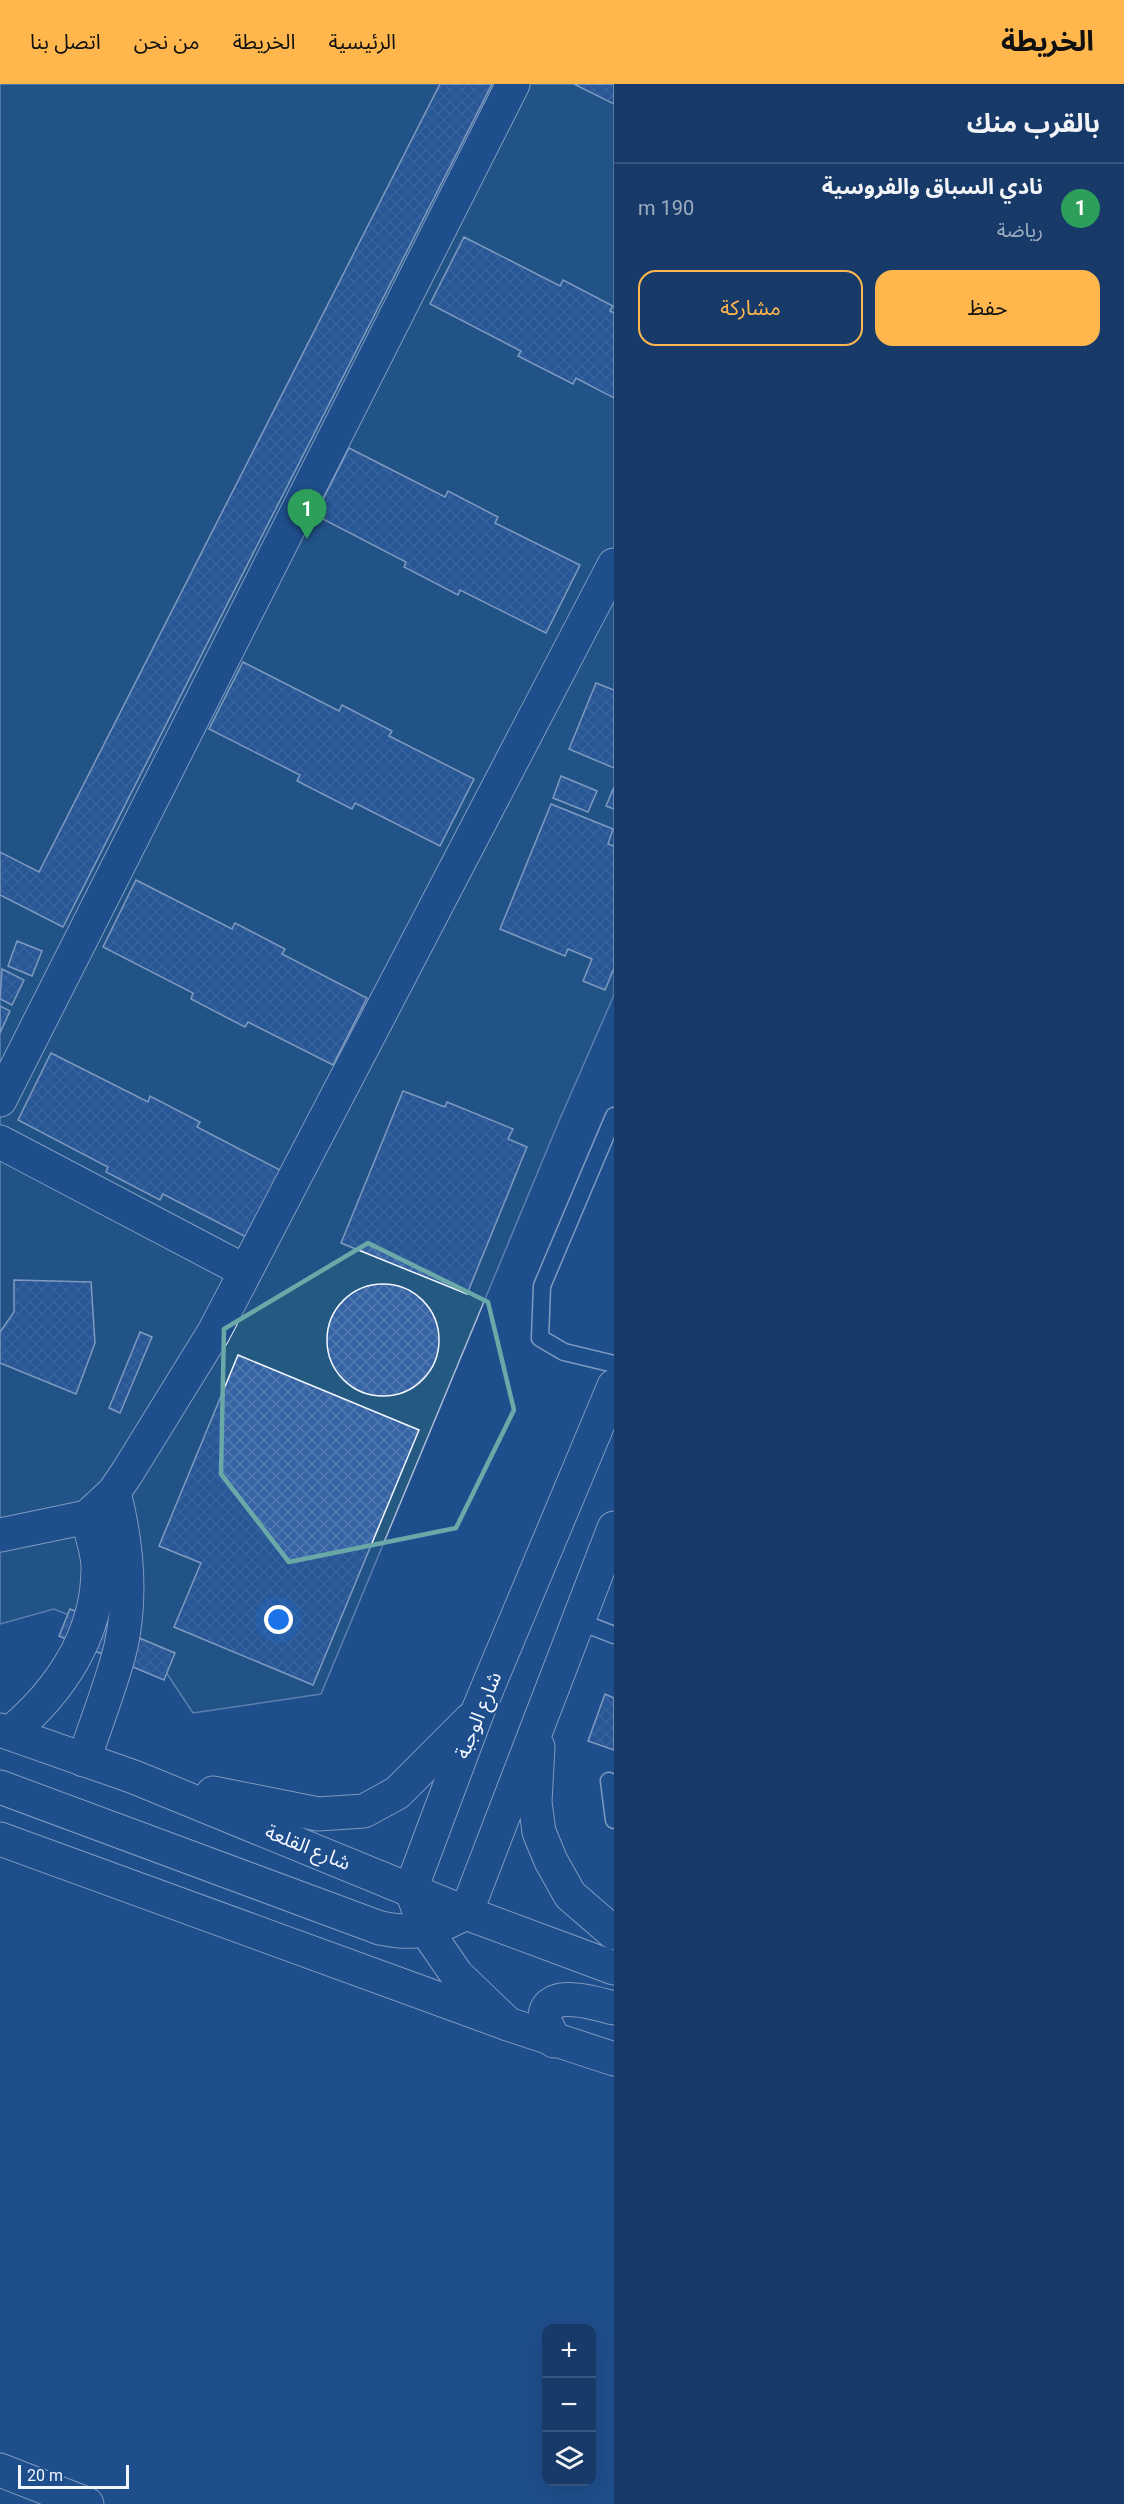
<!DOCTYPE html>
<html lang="ar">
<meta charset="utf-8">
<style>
:root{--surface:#173a69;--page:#244571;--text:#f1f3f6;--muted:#9eadc0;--line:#36547d;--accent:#ffb74d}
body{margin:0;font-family:Roboto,"Noto Sans Arabic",sans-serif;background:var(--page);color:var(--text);direction:rtl}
.controls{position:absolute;right:18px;bottom:18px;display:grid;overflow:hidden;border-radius:12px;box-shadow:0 6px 24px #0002}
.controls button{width:54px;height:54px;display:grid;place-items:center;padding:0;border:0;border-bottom:2px solid var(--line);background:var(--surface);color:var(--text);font:30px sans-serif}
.scale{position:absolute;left:18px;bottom:15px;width:111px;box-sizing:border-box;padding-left:6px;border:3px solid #f2f6ff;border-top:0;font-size:16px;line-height:21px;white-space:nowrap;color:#f2f6ff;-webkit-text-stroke:4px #1f4e8c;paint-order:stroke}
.you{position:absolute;left:279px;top:1536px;width:21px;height:21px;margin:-15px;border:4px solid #fff;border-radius:50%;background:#1a73e8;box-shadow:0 0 0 9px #1a73e833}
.badge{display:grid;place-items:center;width:39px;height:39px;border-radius:50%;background:var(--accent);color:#fff;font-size:20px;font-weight:700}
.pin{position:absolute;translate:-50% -50px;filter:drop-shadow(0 2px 3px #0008)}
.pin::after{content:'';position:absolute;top:32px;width:21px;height:18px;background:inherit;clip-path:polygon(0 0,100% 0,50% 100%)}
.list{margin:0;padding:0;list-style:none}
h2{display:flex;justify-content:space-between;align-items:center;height:78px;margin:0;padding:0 24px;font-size:26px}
h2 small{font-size:20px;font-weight:400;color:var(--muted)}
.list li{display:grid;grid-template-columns:39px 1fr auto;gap:18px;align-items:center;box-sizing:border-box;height:90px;padding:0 24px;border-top:2px solid var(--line)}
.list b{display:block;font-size:22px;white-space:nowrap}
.list p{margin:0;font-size:20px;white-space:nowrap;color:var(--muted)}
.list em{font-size:20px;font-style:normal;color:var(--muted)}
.actions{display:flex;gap:12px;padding:18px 24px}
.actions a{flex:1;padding:14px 0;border:2px solid var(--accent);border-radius:18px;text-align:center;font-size:21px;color:var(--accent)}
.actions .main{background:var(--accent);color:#111}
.icon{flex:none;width:33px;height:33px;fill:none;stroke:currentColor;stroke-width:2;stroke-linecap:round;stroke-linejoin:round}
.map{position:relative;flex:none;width:614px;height:2420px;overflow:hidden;direction:ltr}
header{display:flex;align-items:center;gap:36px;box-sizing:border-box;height:84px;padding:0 30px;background:var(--accent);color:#111}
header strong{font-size:28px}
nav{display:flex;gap:33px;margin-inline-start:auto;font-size:21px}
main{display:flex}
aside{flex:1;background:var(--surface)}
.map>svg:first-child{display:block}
.green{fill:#245a82;stroke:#a8bbd7;stroke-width:1.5}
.building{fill:url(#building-cross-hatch);stroke:#f2f6ff;stroke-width:1.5}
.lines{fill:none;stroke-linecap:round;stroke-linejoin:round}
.lane-casing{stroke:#f2f6ff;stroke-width:19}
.street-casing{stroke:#f2f6ff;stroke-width:35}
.secondary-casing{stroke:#f2f6ff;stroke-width:35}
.lane{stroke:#1f4e8c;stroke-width:16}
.street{stroke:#1f4e8c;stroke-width:33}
.secondary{stroke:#1f4e8c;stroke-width:33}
.marked{fill:none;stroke:#6aa9a8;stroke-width:4.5;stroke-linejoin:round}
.labels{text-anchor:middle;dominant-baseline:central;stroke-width:4.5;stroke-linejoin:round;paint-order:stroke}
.street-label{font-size:20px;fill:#f2f6ff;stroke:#1f4e8c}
</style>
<header>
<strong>الخريطة</strong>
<nav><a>الرئيسية</a><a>الخريطة</a><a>من نحن</a><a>اتصل بنا</a></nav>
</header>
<main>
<aside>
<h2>بالقرب منك<small></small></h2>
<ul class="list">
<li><span class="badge" style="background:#2e9e5b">1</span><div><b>نادي السباق والفروسية</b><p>رياضة</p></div><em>190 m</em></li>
</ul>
<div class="actions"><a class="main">حفظ</a><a>مشاركة</a></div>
</aside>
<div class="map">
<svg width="614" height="2420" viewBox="0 0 614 2420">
<defs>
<pattern id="building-cross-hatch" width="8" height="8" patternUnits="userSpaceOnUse" patternTransform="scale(1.5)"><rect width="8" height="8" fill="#3563a3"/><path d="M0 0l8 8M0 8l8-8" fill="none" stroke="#537ab1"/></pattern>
</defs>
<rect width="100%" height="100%" fill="#1f4e8c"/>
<!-- green -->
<polygon class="green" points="0,0 614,0 614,911 559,1037 321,1610 193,1629 150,1564 54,1525 0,1540"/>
<!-- building -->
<g class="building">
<polygon points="440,0 492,0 63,843 0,811 0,768 39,788"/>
<polygon points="574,0 614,0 614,20"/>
<polygon points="464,153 560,202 563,196 613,222 610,227 614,229 614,314 576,294 573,300 518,272 521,267 430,220"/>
<polygon points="349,364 445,413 448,407 498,433 495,439 580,481 546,549 460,506 458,511 404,483 406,478 315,431"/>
<polygon points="243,578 339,627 342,621 392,647 389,652 474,695 440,762 355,719 352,725 297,697 300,691 209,645"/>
<polygon points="596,599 614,606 614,684 569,665"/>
<polygon points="561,692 597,707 588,728 553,714"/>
<polygon points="614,703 614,725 606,722"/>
<polygon points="551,720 613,745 608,760 614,762 614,884 605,906 583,897 592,875 568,865 565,872 500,845"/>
<polygon points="136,796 232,845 235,839 285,865 282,870 367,914 333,981 248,938 245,943 191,915 193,909 103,863"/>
<polygon points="17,857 42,867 32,892 8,882"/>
<polygon points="2,885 24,896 12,921 0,915"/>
<polygon points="0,922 10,927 0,949"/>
<polygon points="51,969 148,1018 150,1012 200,1038 197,1043 282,1087 248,1154 163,1110 160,1116 106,1088 108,1083 18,1036"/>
<polygon points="403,1007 445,1023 447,1018 513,1045 508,1055 527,1063 467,1210 341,1159"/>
<polygon points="14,1196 91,1198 95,1259 76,1310 0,1279 0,1248 14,1228"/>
<circle cx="383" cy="1256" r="56"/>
<polygon points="140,1248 152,1253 120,1329 109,1324"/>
<polygon points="238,1271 419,1346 313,1601 174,1543 201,1479 159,1462"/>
<polygon points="70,1525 175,1569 164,1596 59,1552"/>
<polygon points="605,1610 614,1614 614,1666 588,1657"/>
</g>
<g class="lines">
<defs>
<g id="lane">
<polyline points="614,1032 542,1202 540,1254 564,1268 614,1280"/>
<polyline points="578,1537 614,1551"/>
<polyline points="609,1697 614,1736"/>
</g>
<g id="street">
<polyline points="0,1016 513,0"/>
<polyline points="0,1058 245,1187"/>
<polyline points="0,1451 87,1433 114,1408 127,1389 214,1248 614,481"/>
<path d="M10,1649C59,1608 97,1553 98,1487C99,1470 91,1450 87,1433"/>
<path d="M84,1676C96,1638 112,1600 121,1562C132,1511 127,1459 114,1408"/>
<polyline points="0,2386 87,2420"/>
</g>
<g id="secondary">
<polyline points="0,1646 134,1693 466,1829 614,1884"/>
<polyline points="538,1663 535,1718 539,1748 551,1777 570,1811 614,1849"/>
<path d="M0,1703L380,1844C419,1852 432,1846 466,1829L614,1444"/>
<polyline points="213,1709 318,1730 364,1727 397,1709 470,1636"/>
<polyline points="0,1755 508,1940 614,1975"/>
<polyline points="508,1940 457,1891 426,1846 411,1805 477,1629 614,1302"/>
<path d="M554,1957C552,1950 546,1942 545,1935C544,1902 597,1920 614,1924"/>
</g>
</defs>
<!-- lane casing -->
<use href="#lane" class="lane-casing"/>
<!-- street casing -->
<use href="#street" class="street-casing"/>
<!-- secondary casing -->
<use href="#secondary" class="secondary-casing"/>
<!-- lane -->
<use href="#lane" class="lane"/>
<!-- street -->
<use href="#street" class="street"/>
<!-- secondary -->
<use href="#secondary" class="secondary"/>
</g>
<!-- marked area -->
<path d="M0 0H614V2420H0ZM368,1159L488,1218L514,1326L456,1444L289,1478L221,1390L224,1245Z" fill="#1f4e8c" fill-opacity=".55" fill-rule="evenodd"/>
<path class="marked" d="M368,1159L488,1218L514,1326L456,1444L289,1478L221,1390L224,1245Z"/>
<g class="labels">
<!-- street labels -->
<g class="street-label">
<text transform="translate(478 1631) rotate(-68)">شارع الوجبة</text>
<text transform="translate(308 1763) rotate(22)">شارع القلعة</text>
</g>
</g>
</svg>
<div class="controls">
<button>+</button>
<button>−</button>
<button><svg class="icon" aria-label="layers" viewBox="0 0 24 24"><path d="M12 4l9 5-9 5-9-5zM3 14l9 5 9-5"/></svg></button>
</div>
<div class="scale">20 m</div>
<div class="you"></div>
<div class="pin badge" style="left:307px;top:455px;background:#2e9e5b">1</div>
</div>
</main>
